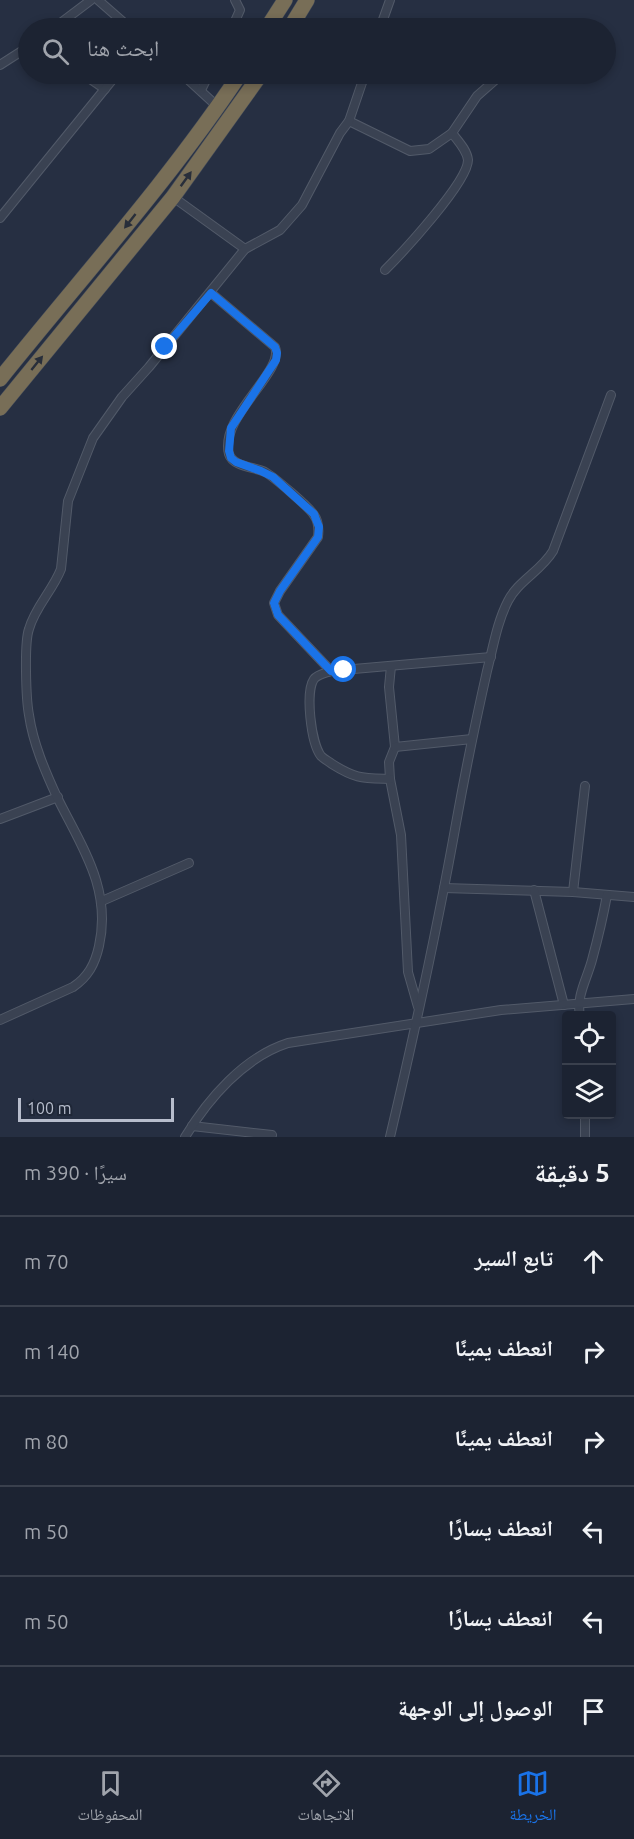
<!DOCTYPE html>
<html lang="ar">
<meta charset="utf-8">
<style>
:root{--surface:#1c2332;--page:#292f3e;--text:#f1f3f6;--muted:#a0a4ac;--line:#3a404d;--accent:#1a73e8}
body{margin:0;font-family:Ubuntu,"Noto Naskh Arabic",sans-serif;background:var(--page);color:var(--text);direction:rtl}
.controls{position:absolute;right:18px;bottom:18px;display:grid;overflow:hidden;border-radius:6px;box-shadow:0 3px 9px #0003}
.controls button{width:54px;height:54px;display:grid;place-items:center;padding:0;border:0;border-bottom:2px solid var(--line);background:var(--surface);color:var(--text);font:30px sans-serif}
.scale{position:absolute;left:18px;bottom:15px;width:156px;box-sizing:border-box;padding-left:6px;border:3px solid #b7bdcc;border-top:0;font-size:16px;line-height:21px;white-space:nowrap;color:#b7bdcc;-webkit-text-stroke:4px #1f2737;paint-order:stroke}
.stop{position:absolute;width:18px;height:18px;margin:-14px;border:4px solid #1a73e8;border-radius:50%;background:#fff}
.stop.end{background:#1a73e8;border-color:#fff;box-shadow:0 2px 6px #0008}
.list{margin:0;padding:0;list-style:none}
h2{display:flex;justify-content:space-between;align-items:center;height:78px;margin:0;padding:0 24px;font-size:26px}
h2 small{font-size:20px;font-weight:400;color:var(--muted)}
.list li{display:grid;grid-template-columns:39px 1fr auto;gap:18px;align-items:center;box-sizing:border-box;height:90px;padding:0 24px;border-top:2px solid var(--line)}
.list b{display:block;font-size:22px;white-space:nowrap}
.list em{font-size:20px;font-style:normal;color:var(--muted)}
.icon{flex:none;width:33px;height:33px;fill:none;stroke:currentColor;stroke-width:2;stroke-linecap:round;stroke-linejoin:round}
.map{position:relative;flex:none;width:634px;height:1137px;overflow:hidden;direction:ltr}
.search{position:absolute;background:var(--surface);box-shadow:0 3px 9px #0003;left:18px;right:18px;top:18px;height:66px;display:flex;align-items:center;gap:15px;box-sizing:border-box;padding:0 21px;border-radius:33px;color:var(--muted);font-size:22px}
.sheet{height:618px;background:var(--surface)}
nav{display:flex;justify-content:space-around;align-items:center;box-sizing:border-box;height:84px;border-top:2px solid var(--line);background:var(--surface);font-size:16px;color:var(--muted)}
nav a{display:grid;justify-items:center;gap:3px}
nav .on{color:var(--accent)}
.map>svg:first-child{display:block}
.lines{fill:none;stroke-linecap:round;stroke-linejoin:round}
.street-casing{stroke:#525a69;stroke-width:10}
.highway-casing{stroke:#424a59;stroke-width:16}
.street{stroke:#3a4252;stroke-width:8}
.highway{stroke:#786e57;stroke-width:15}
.oneway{fill:#282e3a}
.route{stroke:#1a73e8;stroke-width:8}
</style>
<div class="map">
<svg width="634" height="1137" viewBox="0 0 634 1137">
<rect width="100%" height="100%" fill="#262f42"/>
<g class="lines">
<defs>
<g id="street">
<polyline points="98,0 130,28"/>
<polyline points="54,28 91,0"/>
<polyline points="232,28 240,10 235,0"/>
<polyline points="380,28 390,0"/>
<polyline points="0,65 28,47"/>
<polyline points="83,74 105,89"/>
<polyline points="182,74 218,107"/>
<polyline points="201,90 209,74"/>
<polyline points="349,121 410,151 429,149 452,133 477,96 502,74"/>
<polyline points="173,197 245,249"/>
<polyline points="0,218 117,74"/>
<path d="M385,270C402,253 468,182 468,160C467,150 458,141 452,133"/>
<path d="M211,293L275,347C285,372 219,416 229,454C233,467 255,467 265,472C274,477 309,507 314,515C319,522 319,529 318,537L280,591L274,603L278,615L331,671"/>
<polyline points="391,666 389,687 395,747 389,762 390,779 401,835 408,972 418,1007"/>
<polyline points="395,747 472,739"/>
<path d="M390,779C362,778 356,779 332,764C328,761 324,759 321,756C311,743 305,692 314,679C318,674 326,673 331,671L491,657"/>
<polyline points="0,819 58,797"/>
<polyline points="444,888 573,892 634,897"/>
<polyline points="534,890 564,1005"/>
<polyline points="573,892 585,786"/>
<polyline points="102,901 189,863"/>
<path d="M580,1016C576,996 587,979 592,960C598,938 603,917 607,895"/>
<path d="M0,1020L73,987C88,977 95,964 99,946C112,888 81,846 57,797C45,771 33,743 29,715C26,699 24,643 29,629C35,607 53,590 61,569L68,501L93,438L122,397L149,367L245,249L280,230L302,205L340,133L349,121L365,74"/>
<polyline points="192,1126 272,1135"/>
<path d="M185,1137C208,1099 244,1057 288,1043L501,1010L634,999"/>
<path d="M390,1137C415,1031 438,925 457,818C466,768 476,720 487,671C493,648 497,622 508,601C518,581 541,571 553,551L611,395"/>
<polyline points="585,1137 585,1114"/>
</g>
<g id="highway">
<polyline points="267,28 285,0"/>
<polyline points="290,28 307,0"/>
<path d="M0,379C81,278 168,182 240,74"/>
<polyline points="0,408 173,197 261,74"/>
</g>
</defs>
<!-- street casing -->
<use href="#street" class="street-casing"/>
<!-- highway casing -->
<use href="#highway" class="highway-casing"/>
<!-- street -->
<use href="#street" class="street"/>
<!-- highway -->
<use href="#highway" class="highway"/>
</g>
<!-- one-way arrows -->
<defs><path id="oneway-solid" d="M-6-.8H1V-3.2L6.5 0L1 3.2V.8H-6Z" transform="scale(1.5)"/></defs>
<g class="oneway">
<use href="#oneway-solid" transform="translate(186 179) rotate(-54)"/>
<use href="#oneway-solid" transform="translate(130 221) rotate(128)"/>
<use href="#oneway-solid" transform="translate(37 363) rotate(-51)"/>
</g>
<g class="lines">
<!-- route -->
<polyline class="route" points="165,347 211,293 275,347 277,353 276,360 231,428 229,451 231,458 236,462 261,471 273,477 314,514 319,527 318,537 280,591 274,603 278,615 331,671 344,670"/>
</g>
</svg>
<div class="controls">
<button><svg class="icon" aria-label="locate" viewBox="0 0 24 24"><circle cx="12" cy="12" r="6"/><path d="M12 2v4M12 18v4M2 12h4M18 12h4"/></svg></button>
<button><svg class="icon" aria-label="layers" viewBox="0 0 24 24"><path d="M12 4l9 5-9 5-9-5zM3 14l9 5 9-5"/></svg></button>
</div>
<div class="scale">100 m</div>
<div class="stop" style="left:344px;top:670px"></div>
<div class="stop end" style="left:165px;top:347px"></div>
<div class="search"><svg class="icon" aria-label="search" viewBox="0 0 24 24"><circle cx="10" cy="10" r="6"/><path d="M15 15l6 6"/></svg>ابحث هنا</div>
</div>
<section class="sheet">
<h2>5 دقيقة<small>سيرًا · 390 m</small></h2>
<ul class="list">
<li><svg class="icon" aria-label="ahead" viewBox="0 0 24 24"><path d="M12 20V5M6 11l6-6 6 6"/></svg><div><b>تابع السير</b></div><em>70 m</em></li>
<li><svg class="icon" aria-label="right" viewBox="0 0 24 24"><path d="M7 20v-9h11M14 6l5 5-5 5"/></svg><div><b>انعطف يمينًا</b></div><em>140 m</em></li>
<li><svg class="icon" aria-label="right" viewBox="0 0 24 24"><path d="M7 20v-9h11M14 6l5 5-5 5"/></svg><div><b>انعطف يمينًا</b></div><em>80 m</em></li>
<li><svg class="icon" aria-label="left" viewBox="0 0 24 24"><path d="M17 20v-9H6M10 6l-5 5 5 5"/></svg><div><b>انعطف يسارًا</b></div><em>50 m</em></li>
<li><svg class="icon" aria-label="left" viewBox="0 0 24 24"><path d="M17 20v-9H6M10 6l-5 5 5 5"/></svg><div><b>انعطف يسارًا</b></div><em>50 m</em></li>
<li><svg class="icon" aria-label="arrive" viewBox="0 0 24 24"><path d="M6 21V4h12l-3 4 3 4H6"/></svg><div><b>الوصول إلى الوجهة</b></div></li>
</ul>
</section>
<nav>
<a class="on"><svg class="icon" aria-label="map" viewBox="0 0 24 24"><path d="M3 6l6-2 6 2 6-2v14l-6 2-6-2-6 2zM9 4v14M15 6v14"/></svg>الخريطة</a>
<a><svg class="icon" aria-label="directions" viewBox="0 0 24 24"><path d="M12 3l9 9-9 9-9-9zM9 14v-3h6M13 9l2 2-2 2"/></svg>الاتجاهات</a>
<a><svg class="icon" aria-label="saved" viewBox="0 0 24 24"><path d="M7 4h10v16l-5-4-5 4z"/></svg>المحفوظات</a>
</nav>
